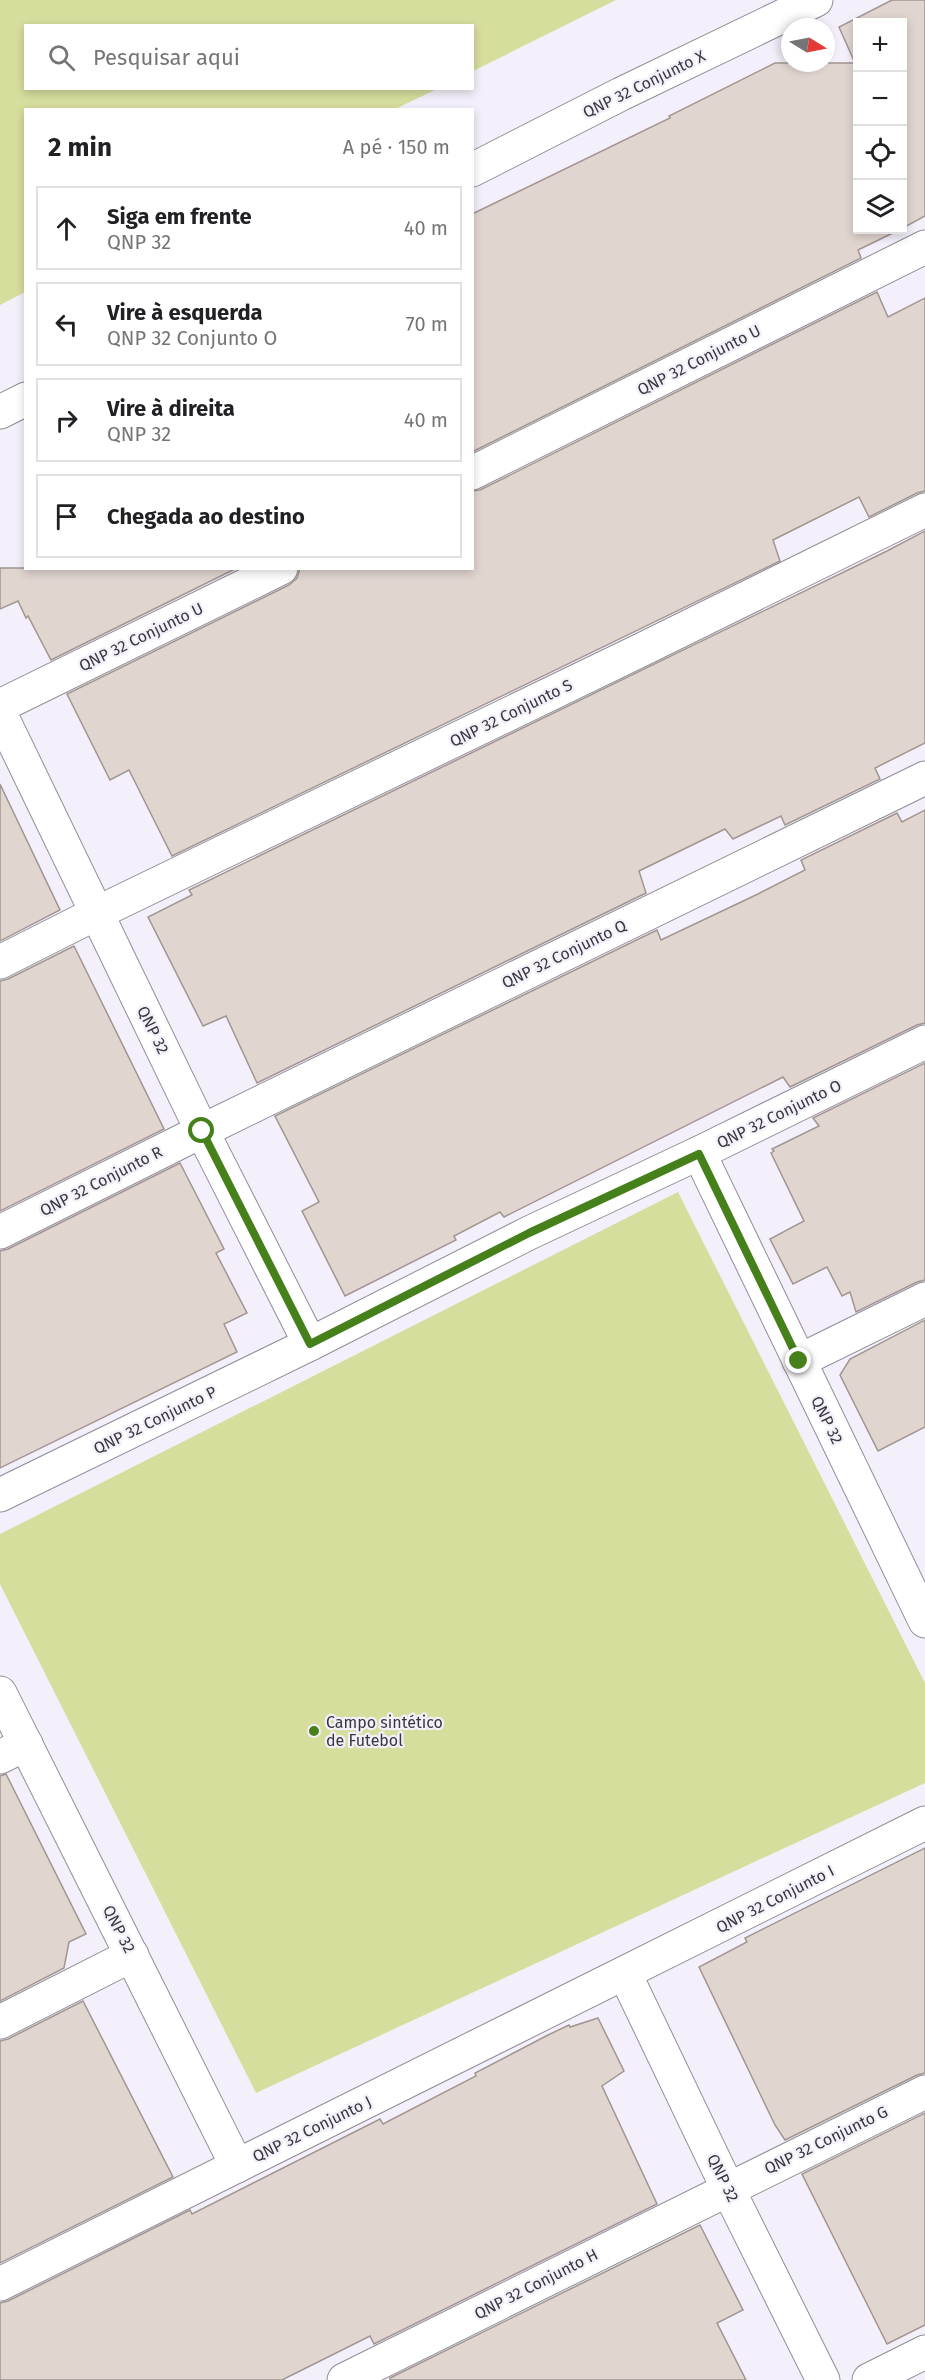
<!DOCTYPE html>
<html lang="pt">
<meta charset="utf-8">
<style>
:root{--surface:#fff;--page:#f2f2f2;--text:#202124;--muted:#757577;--line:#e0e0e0}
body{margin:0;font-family:"Fira Sans",sans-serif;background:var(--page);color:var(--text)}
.controls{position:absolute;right:18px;top:18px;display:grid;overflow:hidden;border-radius:0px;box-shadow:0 3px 9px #0003}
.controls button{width:54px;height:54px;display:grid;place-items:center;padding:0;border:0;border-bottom:2px solid var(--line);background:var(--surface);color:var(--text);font:30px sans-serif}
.compass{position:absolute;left:781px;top:18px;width:54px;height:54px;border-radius:50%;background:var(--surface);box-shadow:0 3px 9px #0003;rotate:100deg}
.stop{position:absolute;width:18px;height:18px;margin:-14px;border:4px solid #46801b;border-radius:50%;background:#fff}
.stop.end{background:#46801b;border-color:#fff;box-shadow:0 2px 6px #0008}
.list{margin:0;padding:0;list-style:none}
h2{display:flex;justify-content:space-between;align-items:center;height:78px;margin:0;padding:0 24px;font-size:26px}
h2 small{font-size:20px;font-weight:400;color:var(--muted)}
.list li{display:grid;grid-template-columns:39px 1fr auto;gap:18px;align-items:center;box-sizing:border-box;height:84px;margin:0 12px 12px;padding:0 12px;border:2px solid var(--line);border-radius:0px}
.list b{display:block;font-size:22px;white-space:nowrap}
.list p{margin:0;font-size:20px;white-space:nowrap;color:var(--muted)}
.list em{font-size:20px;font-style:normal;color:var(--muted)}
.icon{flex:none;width:33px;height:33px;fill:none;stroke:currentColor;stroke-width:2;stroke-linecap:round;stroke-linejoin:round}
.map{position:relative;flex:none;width:925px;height:2380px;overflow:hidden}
.search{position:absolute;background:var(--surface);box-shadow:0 3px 9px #0003;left:24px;top:24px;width:450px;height:66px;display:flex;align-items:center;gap:15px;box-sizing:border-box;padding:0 21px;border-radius:0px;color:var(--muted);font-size:22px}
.panel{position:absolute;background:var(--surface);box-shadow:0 3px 9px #0003;left:24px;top:108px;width:450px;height:462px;border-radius:0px}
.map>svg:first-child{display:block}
.green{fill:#d7dd9c}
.building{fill:#e1d5d0;stroke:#a09590;stroke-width:1.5}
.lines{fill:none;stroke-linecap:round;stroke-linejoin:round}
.street-casing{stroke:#908d96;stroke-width:35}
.secondary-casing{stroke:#908d96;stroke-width:35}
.street{stroke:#fff;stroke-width:33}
.secondary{stroke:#fff;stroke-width:33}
.route{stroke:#46801b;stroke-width:8}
.poi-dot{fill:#46801b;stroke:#f4f0fb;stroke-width:2}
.labels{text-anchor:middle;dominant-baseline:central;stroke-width:4.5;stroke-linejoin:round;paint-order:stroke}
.street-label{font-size:16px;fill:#38373b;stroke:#f4f0fb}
.poi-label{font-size:16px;fill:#38373b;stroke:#f4f0fb;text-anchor:start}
</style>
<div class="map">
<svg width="925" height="2380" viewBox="0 0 925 2380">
<rect width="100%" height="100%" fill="#f4f0fb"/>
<!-- green -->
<g class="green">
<polygon points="0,0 616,0 473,71 472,26 26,26 26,88 437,89 395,109 26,110 25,292 0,305"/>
<polygon points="678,1192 925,1683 925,1783 256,2093 0,1584 0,1534"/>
</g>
<!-- building -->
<g class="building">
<polygon points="892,0 925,0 925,216 903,228 903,22 858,22 858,230 899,230 858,250 861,258 472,452 472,214 670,118 669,116 775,63 855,63 839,27"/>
<polygon points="877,292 888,317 925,298 925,491 917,493 869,517 859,497 773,540 780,561 172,856 129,770 110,780 67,694 289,585 297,578 300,568 472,568 472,491 480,490"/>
<polygon points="925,531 925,743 875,768 880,779 785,825 781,816 733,839 725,829 639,871 646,893 257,1083 226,1016 203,1026 148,917 192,895 189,890 887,551"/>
<polygon points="0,568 237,568 51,660 28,616 26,618 18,601 0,609"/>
<polygon points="0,784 60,910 0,941"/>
<polygon points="925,810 925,1023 917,1025 790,1087 783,1077 504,1217 500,1212 454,1236 456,1240 345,1296 302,1211 319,1202 275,1116 657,930 661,940 758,894 805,870 801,860 897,813 902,822"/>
<polygon points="74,946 164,1129 0,1211 0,981 8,979"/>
<polygon points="925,1063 925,1280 917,1282 856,1312 850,1292 842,1296 827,1267 793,1284 770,1239 804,1221 771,1153 774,1151 772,1149 819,1126 813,1118"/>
<polygon points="180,1163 224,1249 216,1253 247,1313 224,1324 237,1352 0,1468 0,1251 8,1249"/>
<polygon points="925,1320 925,1427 878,1451 840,1375 850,1359"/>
<polygon points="6,1774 86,1934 69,1942 64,1968 0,2001 0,1776"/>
<polygon points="925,1848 925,2073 917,2075 785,2140 775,2125 699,1967 747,1942 745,1938"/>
<polygon points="83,2001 173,2177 0,2263 0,2041 8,2039"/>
<polygon points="598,2018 624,2071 602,2086 657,2204 374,2344 370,2336 282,2380 0,2380 0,2303 8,2301 190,2210 192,2214 380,2119 383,2124 476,2076 475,2073 548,2035 569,2025 570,2027"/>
<polygon points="925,2113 925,2325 887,2344 802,2174"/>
<polygon points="700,2225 743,2310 717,2323 746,2380 390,2380 390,2378"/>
</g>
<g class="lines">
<defs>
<g id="street">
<polyline points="472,473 925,247"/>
<polyline points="0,706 281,568"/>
<polyline points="0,713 202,1131 310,1344"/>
<polyline points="0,962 97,913 641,650 925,510"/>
<polyline points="699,1153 925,1621"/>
<polyline points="0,1232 202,1131 925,778"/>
<polyline points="799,1361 925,1299"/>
<polyline points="0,1495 310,1344 529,1233 699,1153 925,1042"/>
<polyline points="0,1693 237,2166"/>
<polyline points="0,1757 26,1744"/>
<polyline points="625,1974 728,2189 823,2380"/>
<polyline points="0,2022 132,1955"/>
<polyline points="0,2284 925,1823"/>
<polyline points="344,2380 925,2092"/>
<polyline points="869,2380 925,2352"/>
</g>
<g id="secondary">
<polyline points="472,170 621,94 816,0"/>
<polyline points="0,412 26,399"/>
</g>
</defs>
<!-- street casing -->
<use href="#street" class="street-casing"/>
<!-- secondary casing -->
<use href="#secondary" class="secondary-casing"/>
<!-- street -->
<use href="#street" class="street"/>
<!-- secondary -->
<use href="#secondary" class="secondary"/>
</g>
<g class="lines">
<!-- route -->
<polyline class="route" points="202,1131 310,1344 529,1233 699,1154 799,1361"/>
</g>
<!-- markers -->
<circle class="poi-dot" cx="314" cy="1731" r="6"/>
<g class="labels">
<!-- street labels -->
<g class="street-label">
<text transform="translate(644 84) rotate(-26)">QNP 32 Conjunto X</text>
<text transform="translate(699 360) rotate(-27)">QNP 32 Conjunto U</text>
<text transform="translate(141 637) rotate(-26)">QNP 32 Conjunto U</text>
<text transform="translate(511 713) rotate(-26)">QNP 32 Conjunto S</text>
<text transform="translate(564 954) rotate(-26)">QNP 32 Conjunto Q</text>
<text transform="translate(153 1030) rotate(64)">QNP 32</text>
<text transform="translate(779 1114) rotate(-26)">QNP 32 Conjunto O</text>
<text transform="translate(101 1181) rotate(-27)">QNP 32 Conjunto R</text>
<text transform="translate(155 1420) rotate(-26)">QNP 32 Conjunto P</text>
<text transform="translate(827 1420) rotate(64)">QNP 32</text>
<text transform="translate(775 1899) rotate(-27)">QNP 32 Conjunto I</text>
<text transform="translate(119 1929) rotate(63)">QNP 32</text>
<text transform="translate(312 2129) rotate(-26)">QNP 32 Conjunto J</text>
<text transform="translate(826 2140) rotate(-26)">QNP 32 Conjunto G</text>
<text transform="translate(723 2178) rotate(64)">QNP 32</text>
<text transform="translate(536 2284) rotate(-27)">QNP 32 Conjunto H</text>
</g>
<!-- poi labels -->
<g class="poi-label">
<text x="326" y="1722">Campo sintético<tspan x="326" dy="18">de Futebol</tspan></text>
</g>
</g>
</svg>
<div class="controls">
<button>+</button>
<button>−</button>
<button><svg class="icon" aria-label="locate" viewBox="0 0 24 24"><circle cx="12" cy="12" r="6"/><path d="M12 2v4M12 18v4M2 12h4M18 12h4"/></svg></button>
<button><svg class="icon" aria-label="layers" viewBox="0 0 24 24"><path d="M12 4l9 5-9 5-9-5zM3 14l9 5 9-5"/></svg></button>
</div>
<svg class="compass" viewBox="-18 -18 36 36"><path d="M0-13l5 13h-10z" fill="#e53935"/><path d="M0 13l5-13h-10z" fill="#757577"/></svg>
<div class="stop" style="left:202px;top:1131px"></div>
<div class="stop end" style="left:799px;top:1361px"></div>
<div class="search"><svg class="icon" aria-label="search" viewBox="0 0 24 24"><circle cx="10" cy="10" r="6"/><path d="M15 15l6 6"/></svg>Pesquisar aqui</div>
<section class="panel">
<h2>2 min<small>A pé · 150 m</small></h2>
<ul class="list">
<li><svg class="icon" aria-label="ahead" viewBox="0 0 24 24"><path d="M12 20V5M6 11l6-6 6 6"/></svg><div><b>Siga em frente</b><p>QNP 32</p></div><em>40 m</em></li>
<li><svg class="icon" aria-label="left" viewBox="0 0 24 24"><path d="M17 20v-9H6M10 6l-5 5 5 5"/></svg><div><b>Vire à esquerda</b><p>QNP 32 Conjunto O</p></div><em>70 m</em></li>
<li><svg class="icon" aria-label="right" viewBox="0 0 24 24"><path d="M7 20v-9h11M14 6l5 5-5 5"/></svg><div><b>Vire à direita</b><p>QNP 32</p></div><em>40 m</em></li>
<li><svg class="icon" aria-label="arrive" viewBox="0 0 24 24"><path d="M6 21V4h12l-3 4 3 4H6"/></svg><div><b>Chegada ao destino</b></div></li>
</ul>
</section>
</div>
